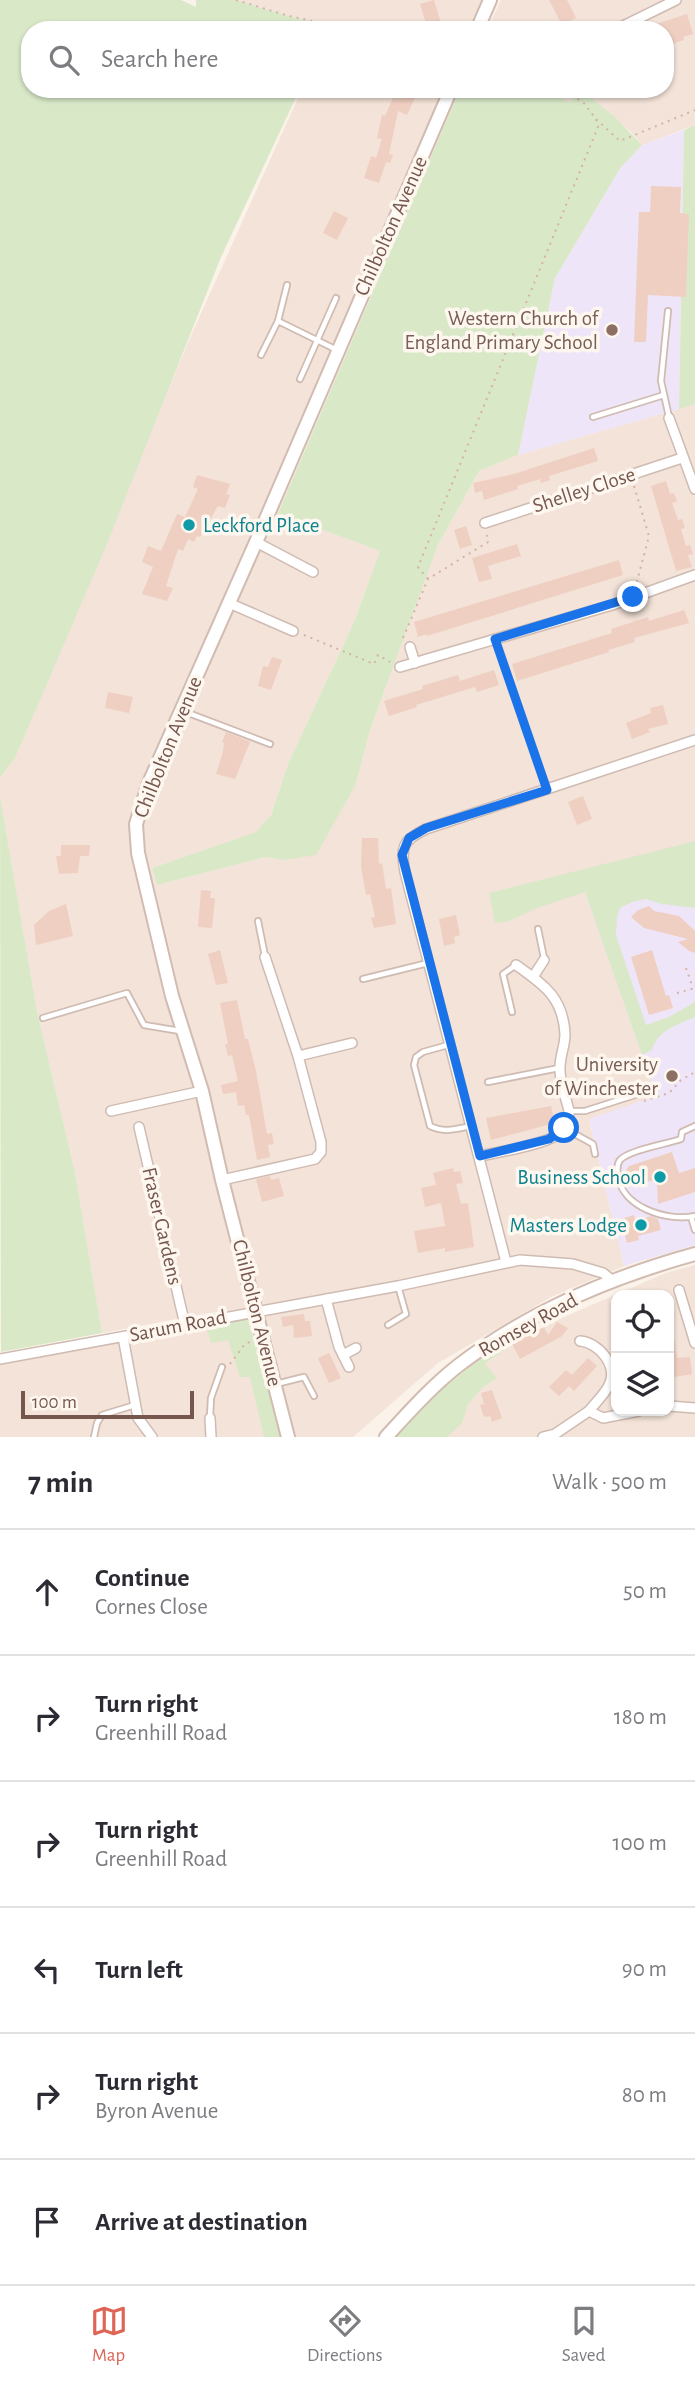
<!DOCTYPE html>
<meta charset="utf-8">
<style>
:root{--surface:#fff;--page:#f2f2f3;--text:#2b2b33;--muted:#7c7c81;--line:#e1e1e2;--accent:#de6556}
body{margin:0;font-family:"Alegreya Sans",sans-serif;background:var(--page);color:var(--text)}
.controls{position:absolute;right:21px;bottom:21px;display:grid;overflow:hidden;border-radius:14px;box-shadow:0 2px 5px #0004}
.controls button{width:63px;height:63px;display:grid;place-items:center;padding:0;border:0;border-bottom:2px solid var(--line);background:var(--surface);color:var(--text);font:35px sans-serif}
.scale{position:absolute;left:21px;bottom:18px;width:173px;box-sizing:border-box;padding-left:7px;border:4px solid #75574e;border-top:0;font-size:19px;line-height:24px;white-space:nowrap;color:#75574e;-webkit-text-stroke:5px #fef7ef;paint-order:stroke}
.stop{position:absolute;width:21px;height:21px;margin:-16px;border:5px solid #1a73e8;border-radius:50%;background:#fff}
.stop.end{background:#1a73e8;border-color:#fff;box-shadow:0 2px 7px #0008}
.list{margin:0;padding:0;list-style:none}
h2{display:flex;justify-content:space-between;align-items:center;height:91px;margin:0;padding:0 28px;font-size:30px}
h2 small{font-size:23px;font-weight:400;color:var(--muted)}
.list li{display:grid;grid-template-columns:46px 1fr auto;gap:21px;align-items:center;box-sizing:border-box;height:126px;padding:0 28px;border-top:2px solid var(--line)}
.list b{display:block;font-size:26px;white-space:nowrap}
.list p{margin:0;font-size:23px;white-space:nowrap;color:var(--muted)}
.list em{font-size:23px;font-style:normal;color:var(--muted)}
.icon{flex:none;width:38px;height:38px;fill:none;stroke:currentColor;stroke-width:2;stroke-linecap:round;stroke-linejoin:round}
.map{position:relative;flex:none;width:695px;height:1437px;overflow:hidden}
.search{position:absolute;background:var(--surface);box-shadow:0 2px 5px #0004;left:21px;right:21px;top:21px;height:77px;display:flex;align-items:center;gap:18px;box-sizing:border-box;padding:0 24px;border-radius:28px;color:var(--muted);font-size:26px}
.sheet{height:847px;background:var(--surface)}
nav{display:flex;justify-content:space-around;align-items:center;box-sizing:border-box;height:98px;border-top:2px solid var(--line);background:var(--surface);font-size:19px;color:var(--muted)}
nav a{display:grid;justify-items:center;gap:4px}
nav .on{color:var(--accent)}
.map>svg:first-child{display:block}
.residential{fill:#f3e3d8;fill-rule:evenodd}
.education{fill:#efe5f8}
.green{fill:#d9e9c8}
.building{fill:#efcfc2}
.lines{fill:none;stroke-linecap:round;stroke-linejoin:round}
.lane-casing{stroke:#cfbbb2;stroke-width:8}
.street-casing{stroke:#cfbbb2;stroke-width:12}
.secondary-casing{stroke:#d2bbb0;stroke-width:16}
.path{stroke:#d5b2a5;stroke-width:2;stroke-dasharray:2 5;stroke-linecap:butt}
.lane{stroke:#fff;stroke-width:4.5}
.street{stroke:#fff;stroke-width:9}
.secondary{stroke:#fff;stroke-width:12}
.route{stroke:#1a73e8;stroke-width:9}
.education-dot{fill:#8d6e63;stroke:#fef7ef;stroke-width:2.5}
.culture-dot{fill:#0f9aa8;stroke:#fef7ef;stroke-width:2.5}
.labels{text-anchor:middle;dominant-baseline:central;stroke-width:7;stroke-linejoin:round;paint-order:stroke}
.street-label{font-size:21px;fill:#75574e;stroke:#fef7ef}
.education-label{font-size:21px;fill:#785e54;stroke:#fef7ef;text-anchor:end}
.culture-label{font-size:21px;fill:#0d838f;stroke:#fef7ef;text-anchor:end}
</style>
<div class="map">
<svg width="695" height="1437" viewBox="0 0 695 1437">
<rect width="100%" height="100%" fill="#fbf2e9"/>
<!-- residential -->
<g class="residential">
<polygon points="236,0 490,0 477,30 328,30 330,25 289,16"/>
<polygon points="501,0 695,0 695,125 642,145 630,131 581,91 570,102 541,89 665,89 665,30 487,30"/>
<polygon points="302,89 452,89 278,512 380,551 354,622 288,764 271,815 257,832 152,868 157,885 266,857 284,860 356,784 370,730 438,545 479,471 518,455 695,404 695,861 656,1096 589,1120 624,1266 551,1297 438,1363 353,1437 0,1437 0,1365 247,1318 226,1310 102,1333 75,1172 37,1012 0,796 0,778 15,758 190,338"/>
<path d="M695,1265V1437H400L465,1379L512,1344L564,1317L666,1273ZM616,1295H669V1411H616Z"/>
</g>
<!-- education -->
<g class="education">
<polygon points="684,130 679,409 518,455 555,278 621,167 642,145"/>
<polygon points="695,861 695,1245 624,1266 589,1119 656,1096 585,892"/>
</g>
<!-- green -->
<g class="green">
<polygon points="0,0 181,0 196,7 196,0 236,0 289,16 330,25 328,30 30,30 30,89 300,89 221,257 107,544 15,758 0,778"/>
<polygon points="460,89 541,89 570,102 581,90 615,117 642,145 621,167 555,278 518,455 479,471 438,545 370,730 356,784 316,855 284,860 266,857 157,885 152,868 256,832 271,815 288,764 354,622 380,551 278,513"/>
<polygon points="695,125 695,404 679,409 684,130"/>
<polygon points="0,796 37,1012 75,1172 102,1333 1,1352"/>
<path d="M695,841V908L662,904L646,899L632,902L620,908L617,917L616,935L646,1025L669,1017L695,1002V1017C678,1024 657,1031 652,1050L642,1055L585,892L537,908L509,921L495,923L489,893Z"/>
<polygon points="248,1318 282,1437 264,1437 250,1377 240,1377 228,1340 211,1343 206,1326"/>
<polygon points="506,1338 512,1344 485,1364 497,1378 483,1387 468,1404 462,1423 447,1437 393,1437 427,1401"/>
</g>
<!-- building -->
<g class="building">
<polygon points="434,0 443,30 428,30 420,4"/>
<polygon points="549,0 567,0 576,18 562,25"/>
<polygon points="687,14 693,34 683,37 684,40 665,46 665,30 644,30 644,28"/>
<polygon points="397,89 419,89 407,115 398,111 389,154 393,155 390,163 386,162 379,183 364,178 371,156 376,158 382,139 377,138 382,115 385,116"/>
<polygon points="651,186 681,187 680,213 689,214 686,297 648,295 646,342 634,342 639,212 650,212"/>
<polygon points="334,211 348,218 337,240 323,233"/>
<polygon points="594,448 598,461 549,476 550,480 541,483 540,479 517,486 518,489 484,500 482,491 475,493 473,483 514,474"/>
<polygon points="197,475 230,484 226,494 230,495 225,508 218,506 200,537 197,536 194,542 188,539 183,551 178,549 166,586 173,588 167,601 142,594 153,567 142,562 148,546 161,551 177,514 185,517 198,489 193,487"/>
<polygon points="666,481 670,494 674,493 677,501 672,503 678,520 682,519 685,528 681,529 686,546 690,545 693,554 688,555 692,567 676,571 651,486"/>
<polygon points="466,526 472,545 460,549 454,530"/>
<polygon points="517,544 521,556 488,566 492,579 479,582 472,558"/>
<polygon points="619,560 623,575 427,636 427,634 418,637 414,622"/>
<polygon points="684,610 689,623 634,638 635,642 608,650 609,652 517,681 512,664 612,633 611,629 648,617 649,621"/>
<polygon points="272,657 282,660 271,690 258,686 263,666 268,667"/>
<polygon points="494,670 499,685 477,692 475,687 416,705 417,707 389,716 384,701 423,689 422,686 445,679 458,675 460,681"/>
<polygon points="108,692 133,697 129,713 105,708"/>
<polygon points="663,705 668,724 648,729 650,732 632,739 626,723 651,713 650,708"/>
<polygon points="226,732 250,742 235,779 216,774 223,752 224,743 222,742"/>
<polygon points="583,796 592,819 577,825 568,802"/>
<polygon points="362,838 378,838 379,864 382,863 386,889 391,888 396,924 374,928 371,918 375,917 370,894 366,895 361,867"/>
<polygon points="61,845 90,845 89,856 80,856 78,873 59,874 56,856 61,856"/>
<polygon points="201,890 211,891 210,898 215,898 212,928 198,927"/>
<polygon points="66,904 73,936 36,945 34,925 49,911"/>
<polygon points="649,906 654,911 679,916 695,931 695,953 689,951 678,942 688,939 644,928 631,917 638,910"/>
<polygon points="456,915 460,935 454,937 455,943 444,946 439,919"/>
<polygon points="220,950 228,983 216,985 208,954"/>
<polygon points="652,950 666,996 669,995 673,1008 649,1015 631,957"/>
<polygon points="237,1000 245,1039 248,1039 256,1071 267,1134 272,1133 274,1144 268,1145 270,1157 257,1160 249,1115 246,1115 244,1105 238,1106 236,1092 223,1094 221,1085 238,1081 232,1055 228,1056 225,1044 228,1044 220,1003"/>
<polygon points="551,1106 555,1123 491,1140 486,1118"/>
<polygon points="672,1152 679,1173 695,1168 695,1192 658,1204 657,1181 625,1182 624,1173 629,1166"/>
<polygon points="453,1168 454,1172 460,1171 463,1183 456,1184 461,1204 468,1203 474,1247 445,1252 445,1248 418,1253 414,1231 445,1226 441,1203 425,1207 421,1188 436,1185 433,1173"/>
<polygon points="270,1176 271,1180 279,1178 284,1196 262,1202 256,1179"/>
<polygon points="634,1215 635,1221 651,1216 658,1219 661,1230 638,1236 639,1240 627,1243 621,1219"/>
<polygon points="304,1314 305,1321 310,1321 312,1336 294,1338 293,1325 283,1327 281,1317"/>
<polygon points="557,1322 568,1328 562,1336 520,1359 512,1344 544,1327 548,1335"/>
<polygon points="669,1337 674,1337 677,1358 690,1357 692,1374 669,1378"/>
<polygon points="329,1353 341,1378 329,1383 318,1358"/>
<polygon points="588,1358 597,1366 574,1391 569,1386 559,1396 549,1387 566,1370 572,1375"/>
<polygon points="492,1390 502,1418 492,1422 490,1416 484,1417 480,1405 484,1404 481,1393"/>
</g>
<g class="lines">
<defs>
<g id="lane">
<polyline points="668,311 661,381 669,417"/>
<polyline points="278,321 287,285"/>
<polyline points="261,355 278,321 337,350"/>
<polyline points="300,379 336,298"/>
<polyline points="593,417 664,395"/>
<polyline points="183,711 270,744"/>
<polyline points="258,921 265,956"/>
<polyline points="538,929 544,958"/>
<polyline points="363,979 428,963"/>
<polyline points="512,1012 503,974 516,965"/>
<polyline points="43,1018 127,993 144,1025 180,1031"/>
<path d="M448,1045L423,1052L416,1057L414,1065L430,1126C444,1133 456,1129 471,1126"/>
<polyline points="488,1082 559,1068"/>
<polyline points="569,1111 585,1111 638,1094"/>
<path d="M695,1126L682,1132L681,1139C667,1144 629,1150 620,1160C617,1164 617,1170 618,1175C621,1207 667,1222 695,1216"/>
<polyline points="564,1128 593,1144 595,1154"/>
<polyline points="691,1217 695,1230"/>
<polyline points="388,1325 406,1314 398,1286"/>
<polyline points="276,1384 304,1377 314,1396"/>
<polyline points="210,1417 211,1398 222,1367"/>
<polyline points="94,1437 97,1423 102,1415 135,1405"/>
</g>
<g id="street">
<polyline points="615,30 676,0"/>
<polyline points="669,418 695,489"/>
<polyline points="485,523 682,458"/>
<polyline points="256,542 313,572"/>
<polyline points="229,603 293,631"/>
<polyline points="410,647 415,663"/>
<polyline points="400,667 612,605 695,575"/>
<polyline points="533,977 544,960"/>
<polyline points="298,1056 352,1043"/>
<polyline points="111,1111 202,1091"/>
<polyline points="139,1127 185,1325"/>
<path d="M480,1156C499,1152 542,1145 557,1135C565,1129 569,1121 569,1111C566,1097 559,1082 560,1067C560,1056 565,1046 565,1034C563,997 544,985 516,965"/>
<polyline points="222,1180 315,1159 321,1152 321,1142 298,1056 265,957"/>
<path d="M506,1262L405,872C400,847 403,840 426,829L695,740"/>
<polyline points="679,1290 695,1343"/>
<polyline points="326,1299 339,1347 349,1367"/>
<polyline points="123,1337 138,1418 152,1437"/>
<path d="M580,1341C598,1342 619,1366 609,1385C605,1394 595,1403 589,1411"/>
<polyline points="343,1355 356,1348"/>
<polyline points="0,1359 398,1286 520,1260 573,1264 603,1273 613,1281"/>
<polyline points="669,1406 695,1408"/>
<polyline points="210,1418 211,1437"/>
<polyline points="543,1437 555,1434 589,1411 603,1418 639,1411"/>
</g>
<g id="secondary">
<polyline points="477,30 490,0"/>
<polyline points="288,1437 222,1180 202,1091 172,996 138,853 136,824 149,783 256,542 451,89"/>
<path d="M386,1437C409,1412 432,1386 459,1365C528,1312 612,1277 695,1254"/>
</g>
</defs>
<!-- lane casing -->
<use href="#lane" class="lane-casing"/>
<!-- street casing -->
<use href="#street" class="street-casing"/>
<!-- secondary casing -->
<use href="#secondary" class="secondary-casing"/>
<!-- path -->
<g class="path">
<polyline points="236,0 289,16 353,30"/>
<polyline points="559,89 583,102 596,119 620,141 695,110"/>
<polyline points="634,486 649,536 636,585"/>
<polyline points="428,579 418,567 598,127 596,119"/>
<polyline points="304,635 374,664 378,655 390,662"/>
<polyline points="403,638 428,579 488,542 487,535"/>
<polyline points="499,649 543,779"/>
<polyline points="686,968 693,988"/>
<polyline points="677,993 695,988"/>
<polyline points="644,1101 669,1093 681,1080 695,1072"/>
<polyline points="230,1364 245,1344 252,1341"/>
</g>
<!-- lane -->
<use href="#lane" class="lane"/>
<!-- street -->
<use href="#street" class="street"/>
<!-- secondary -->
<use href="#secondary" class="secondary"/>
</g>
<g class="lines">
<!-- route -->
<polyline class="route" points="564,1128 549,1139 480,1156 402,855 409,838 426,828 547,790 495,639 633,597"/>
</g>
<!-- markers -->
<g class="education-dot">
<circle cx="612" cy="330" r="7"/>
<circle cx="672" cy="1076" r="7"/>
</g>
<g class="culture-dot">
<circle cx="189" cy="525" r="7"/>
<circle cx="660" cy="1177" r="7"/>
<circle cx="641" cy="1225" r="7"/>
</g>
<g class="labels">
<!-- street labels -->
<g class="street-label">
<text transform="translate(391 226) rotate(-66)">Chilbolton Avenue</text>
<text transform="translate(584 490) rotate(-18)">Shelley Close</text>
<text transform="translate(168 747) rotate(-68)">Chilbolton Avenue</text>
<text transform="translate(162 1226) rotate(77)">Fraser Gardens</text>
<text transform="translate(257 1313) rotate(76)">Chilbolton Avenue</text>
<text transform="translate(528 1325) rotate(-29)">Romsey Road</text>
<text transform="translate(178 1326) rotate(-11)">Sarum Road</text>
</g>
<!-- education labels -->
<g class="education-label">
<text x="598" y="318">Western Church of<tspan x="598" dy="24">England Primary School</tspan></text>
<text x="658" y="1064">University<tspan x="658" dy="24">of Winchester</tspan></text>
</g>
<!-- culture labels -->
<g class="culture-label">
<text x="203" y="525" text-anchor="start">Leckford Place</text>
<text x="646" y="1177">Business School</text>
<text x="627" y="1225">Masters Lodge</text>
</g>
</g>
</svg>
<div class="controls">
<button><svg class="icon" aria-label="locate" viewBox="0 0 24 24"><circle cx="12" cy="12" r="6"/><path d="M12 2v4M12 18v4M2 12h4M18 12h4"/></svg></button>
<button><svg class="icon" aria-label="layers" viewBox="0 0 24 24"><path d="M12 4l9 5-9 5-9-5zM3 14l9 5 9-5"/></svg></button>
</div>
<div class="scale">100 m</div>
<div class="stop" style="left:564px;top:1128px"></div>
<div class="stop end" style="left:633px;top:597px"></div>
<div class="search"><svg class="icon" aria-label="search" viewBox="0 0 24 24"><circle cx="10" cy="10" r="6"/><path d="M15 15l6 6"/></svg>Search here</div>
</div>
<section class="sheet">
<h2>7 min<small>Walk · 500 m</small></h2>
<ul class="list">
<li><svg class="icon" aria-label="ahead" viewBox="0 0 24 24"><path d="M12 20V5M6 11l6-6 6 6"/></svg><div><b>Continue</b><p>Cornes Close</p></div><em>50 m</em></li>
<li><svg class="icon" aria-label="right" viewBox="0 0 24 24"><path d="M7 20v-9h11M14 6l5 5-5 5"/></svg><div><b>Turn right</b><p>Greenhill Road</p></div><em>180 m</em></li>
<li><svg class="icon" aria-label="right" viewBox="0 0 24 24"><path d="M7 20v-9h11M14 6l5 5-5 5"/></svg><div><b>Turn right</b><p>Greenhill Road</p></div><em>100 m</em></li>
<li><svg class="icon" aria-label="left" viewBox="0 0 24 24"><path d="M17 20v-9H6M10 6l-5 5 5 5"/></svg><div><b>Turn left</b></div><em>90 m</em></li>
<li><svg class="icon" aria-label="right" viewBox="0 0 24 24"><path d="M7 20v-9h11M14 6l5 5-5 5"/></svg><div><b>Turn right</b><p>Byron Avenue</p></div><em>80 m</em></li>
<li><svg class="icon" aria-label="arrive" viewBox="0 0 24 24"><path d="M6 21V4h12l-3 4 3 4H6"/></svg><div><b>Arrive at destination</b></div></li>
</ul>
</section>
<nav>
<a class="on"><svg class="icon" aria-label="map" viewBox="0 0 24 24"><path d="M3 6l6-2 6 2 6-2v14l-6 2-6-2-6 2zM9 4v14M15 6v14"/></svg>Map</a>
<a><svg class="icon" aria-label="directions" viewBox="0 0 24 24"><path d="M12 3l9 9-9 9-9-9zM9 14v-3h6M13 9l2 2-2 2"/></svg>Directions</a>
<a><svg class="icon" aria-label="saved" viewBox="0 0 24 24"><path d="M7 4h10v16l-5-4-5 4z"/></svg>Saved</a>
</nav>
